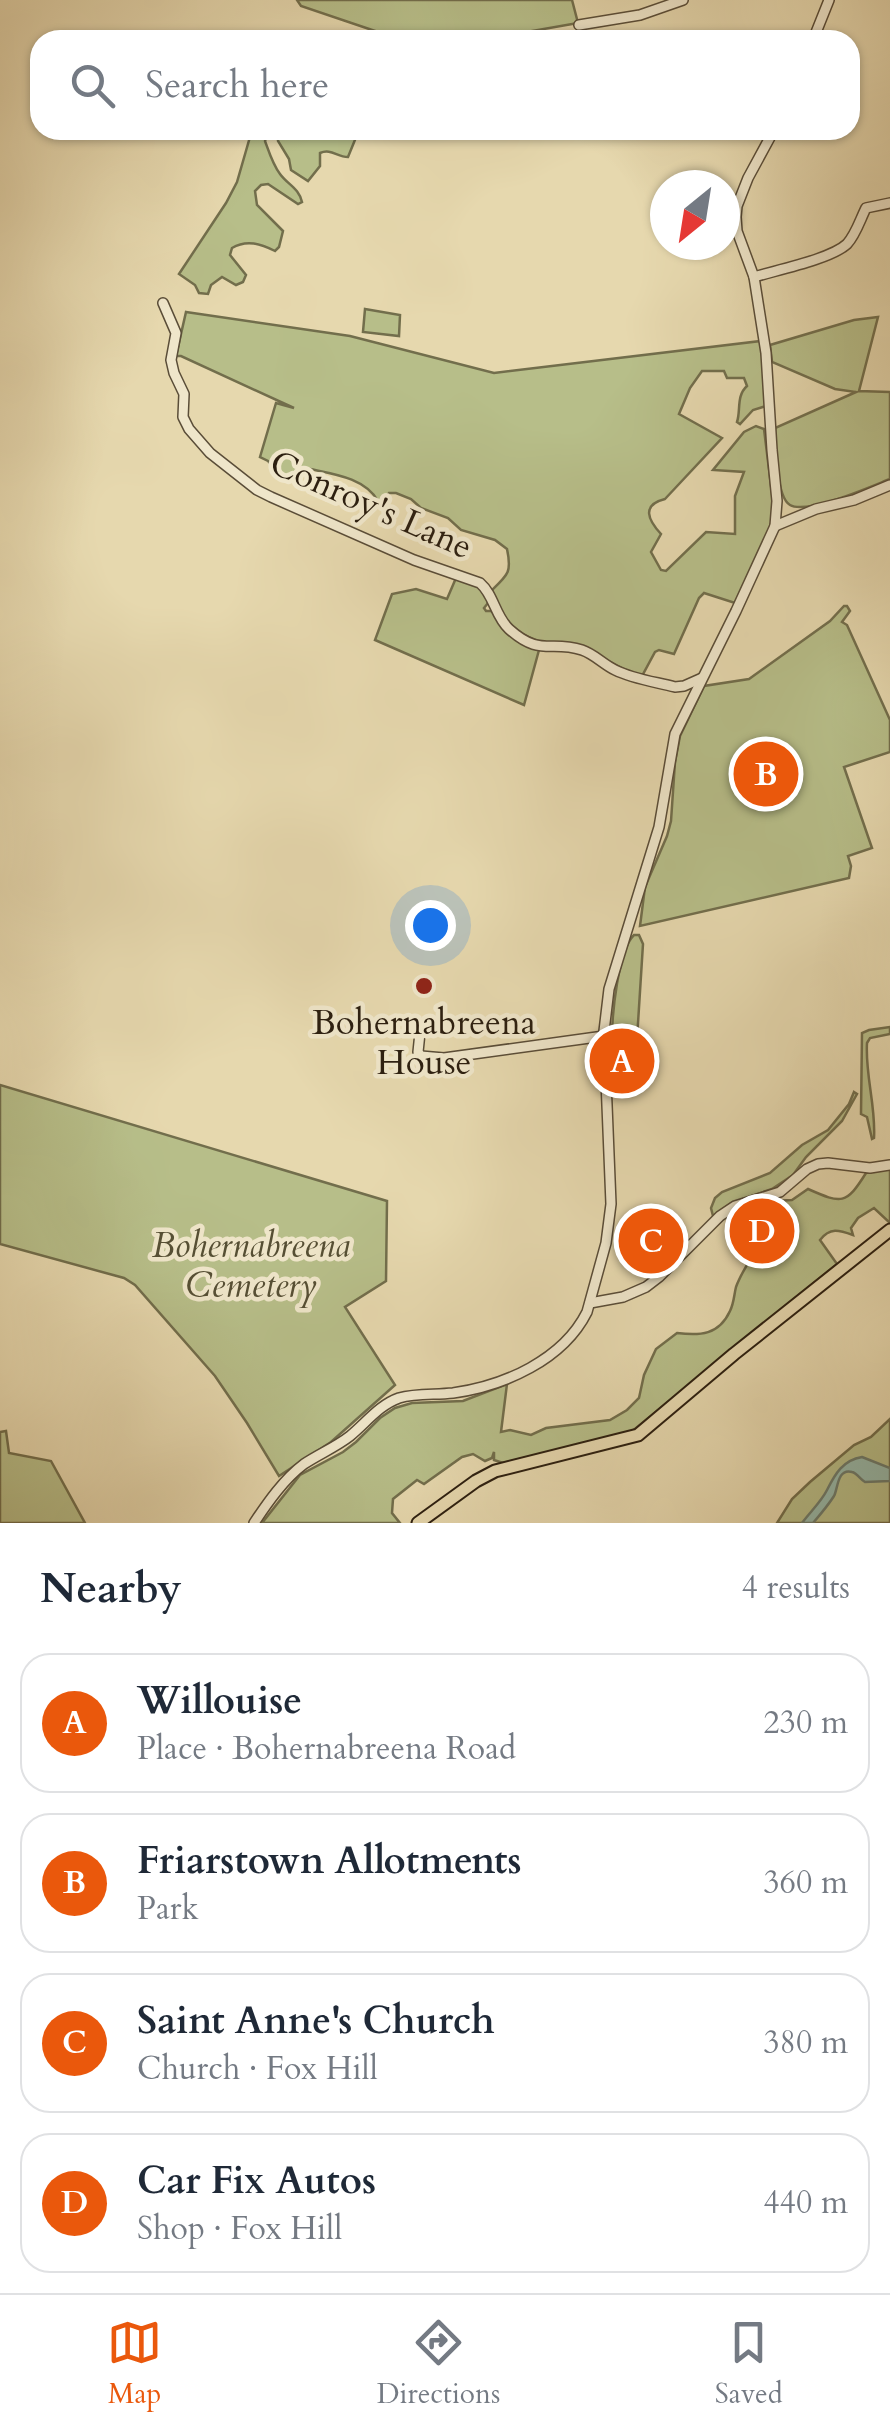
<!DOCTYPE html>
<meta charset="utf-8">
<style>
:root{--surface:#fff;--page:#f6f6f7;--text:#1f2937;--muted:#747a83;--line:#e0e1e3;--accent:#ea580c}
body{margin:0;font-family:Cardo,serif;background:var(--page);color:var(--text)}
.compass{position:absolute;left:650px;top:170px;width:90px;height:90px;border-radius:50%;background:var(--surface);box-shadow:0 2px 8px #0004;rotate:210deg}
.you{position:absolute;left:430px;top:925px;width:35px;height:35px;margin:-25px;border:8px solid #fff;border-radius:50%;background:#1a73e8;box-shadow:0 0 0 15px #1a73e833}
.badge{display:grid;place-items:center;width:65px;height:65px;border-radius:50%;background:var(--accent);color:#fff;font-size:32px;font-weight:700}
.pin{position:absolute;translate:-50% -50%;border:5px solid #fff;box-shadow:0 2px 10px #0006}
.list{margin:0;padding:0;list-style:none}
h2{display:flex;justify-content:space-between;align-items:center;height:130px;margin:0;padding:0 40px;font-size:42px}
h2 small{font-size:32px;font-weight:400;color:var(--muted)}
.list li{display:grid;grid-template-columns:65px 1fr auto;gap:30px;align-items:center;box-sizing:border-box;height:140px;margin:0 20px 20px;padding:0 20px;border:2px solid var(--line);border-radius:30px}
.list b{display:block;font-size:38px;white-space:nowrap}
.list p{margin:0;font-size:32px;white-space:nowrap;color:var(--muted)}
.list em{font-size:32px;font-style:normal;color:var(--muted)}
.icon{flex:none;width:55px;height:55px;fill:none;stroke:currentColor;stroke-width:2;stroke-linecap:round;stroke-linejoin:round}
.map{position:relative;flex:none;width:890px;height:1523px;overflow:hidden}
.search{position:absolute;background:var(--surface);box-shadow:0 2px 8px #0004;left:30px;right:30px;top:30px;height:110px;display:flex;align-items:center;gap:25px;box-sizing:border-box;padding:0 35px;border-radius:30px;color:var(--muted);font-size:38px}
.sheet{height:770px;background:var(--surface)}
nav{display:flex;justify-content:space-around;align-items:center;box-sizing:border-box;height:140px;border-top:2px solid var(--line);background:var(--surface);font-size:28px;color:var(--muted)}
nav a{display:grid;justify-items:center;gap:5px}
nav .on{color:var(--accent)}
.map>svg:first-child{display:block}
.green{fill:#b7be89;stroke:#726e4c;stroke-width:2.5}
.water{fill:#96baac;stroke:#6c7c6e;stroke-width:2.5}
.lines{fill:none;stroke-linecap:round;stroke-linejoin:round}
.minor-casing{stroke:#5a4d38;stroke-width:12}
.major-casing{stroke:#2c1f10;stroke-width:15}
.minor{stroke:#efe6ca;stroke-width:9}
.major{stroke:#e6d8ae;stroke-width:11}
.poi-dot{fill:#8f2418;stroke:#efe6ca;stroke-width:4}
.labels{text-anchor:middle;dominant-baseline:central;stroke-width:9;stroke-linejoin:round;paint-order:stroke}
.street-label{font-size:35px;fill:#2c1f10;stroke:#efe6ca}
.poi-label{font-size:35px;fill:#2c1f10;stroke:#efe6ca}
.park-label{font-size:35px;font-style:italic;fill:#564f34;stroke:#efe6ca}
</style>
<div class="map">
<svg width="890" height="1523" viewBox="0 0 890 1523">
<rect width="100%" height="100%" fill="#e6d8ae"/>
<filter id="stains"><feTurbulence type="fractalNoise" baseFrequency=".002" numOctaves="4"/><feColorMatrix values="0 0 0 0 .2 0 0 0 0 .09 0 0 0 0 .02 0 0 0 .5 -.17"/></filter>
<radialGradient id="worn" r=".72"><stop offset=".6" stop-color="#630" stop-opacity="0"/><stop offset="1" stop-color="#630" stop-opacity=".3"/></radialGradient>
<!-- green -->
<g class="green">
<polygon points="297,0 572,0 578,23 486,39 420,37 378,32 301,6"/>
<path d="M252,130H269L265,141C269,152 273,165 280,174C288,185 299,188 302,202L298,204L268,184L261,185L255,191L257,205L283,231L279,247L275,251C261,244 247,239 232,248L230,255L246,275L243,282L236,285L222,277L211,285L208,294L199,293L195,285L179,274L226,203L237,182Z"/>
<path d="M278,130H359L348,157C337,157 331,148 320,153V166L308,181L291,170L289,159L278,141Z"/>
<polygon points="365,309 400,315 399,336 363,332"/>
<path d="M186,312L350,336L494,373L761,341L766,406L753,410L740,424L737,422C741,410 736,396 747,386L744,378H727L724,371H702L690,388L679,414L722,438L665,499C641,505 648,520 661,534L651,552L661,570L666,571L706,532L735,534V496L744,472L713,470L744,432L756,426L764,429L774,510L771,526L735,603L704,593L699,598L674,654L659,650L655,652L642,676C625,672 614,662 598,657C551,640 509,649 492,590C508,575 512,572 507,549L495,540L461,530L448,518L421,508L411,499L396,493H389L384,501H378C365,478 334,474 310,469L298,478H282L268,461L260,457L276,403L294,408L181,356H176Z"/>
<path d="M878,317L859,391L890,392V479C872,486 807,515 790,505C776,497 775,443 775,428L856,392L835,389L772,362L770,345L854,320Z"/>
<path d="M456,578C472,582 484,585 488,603L484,608L486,611H491L539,650L524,705L375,640L392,594L416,589L447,599Z"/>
<polygon points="844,606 847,606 850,611 842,622 847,625 890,720 890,752 844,767 872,848 848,856 851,866 849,878 640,926 645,887 667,836 671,821 675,762 680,736 704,686 749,679 830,621"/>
<path d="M634,935H639L643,944L637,1039L612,1038C612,1015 618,950 634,935Z"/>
<path d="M890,1027V1034L870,1038L867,1043C865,1075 876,1106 874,1138L872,1139L867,1117L861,1114L862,1033L869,1030Z"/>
<polygon points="0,1085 387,1201 386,1281 345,1307 395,1385 331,1442 279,1476 247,1423 215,1376 135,1285 124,1278 0,1244"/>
<polygon points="854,1092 857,1094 842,1121 806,1157 793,1175 772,1189 731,1203 713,1216 711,1208 715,1198 722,1192 770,1173 802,1145 828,1130 849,1104"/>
<path d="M890,1168V1223L874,1208L858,1218L851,1228L853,1235C839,1230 830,1227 820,1240L837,1264L630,1433L503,1463L494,1460V1452L492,1458L485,1461L473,1454L462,1457L424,1484L417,1480L393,1499L392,1513L400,1523H262L300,1475L343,1452L356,1442L380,1418L395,1408L412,1403L463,1401L507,1384L501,1432L510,1430L531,1435L546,1428L610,1420L627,1410L639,1398L644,1375L656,1349L677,1333C700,1336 719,1335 730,1311C734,1303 734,1295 736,1287C744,1265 761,1244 773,1225L765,1219L766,1211L772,1201L792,1200L808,1189C842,1204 846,1205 866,1173Z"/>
<polygon points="890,1419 890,1523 777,1523 792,1499 810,1482 854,1445 871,1437"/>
<polygon points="6,1431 9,1453 51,1461 85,1523 0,1523 0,1432"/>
</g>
<!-- water -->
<path class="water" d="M862,1457L890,1468V1481L865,1482C860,1479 857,1473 852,1472C837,1468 838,1489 834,1496C829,1504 819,1516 813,1523H802C810,1512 821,1502 827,1490C835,1474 843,1460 862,1457Z"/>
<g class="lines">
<defs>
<g id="minor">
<polyline points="579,25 640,15 683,0"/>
<polyline points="813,40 829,0"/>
<path d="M754,277C777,270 831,259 847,244C856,234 860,220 866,208L890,203"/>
<path d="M163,303L176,333L171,360L174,373L184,394L183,417L189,429L210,453L257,490L271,497L414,560L480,583C494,595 495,616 509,629C540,657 550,640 582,650C594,654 603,664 615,670C633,679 656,682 675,687L684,686L702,678"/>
<polyline points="775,526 816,509 854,500 890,485"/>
<polyline points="421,1023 418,1052 421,1056 444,1058 604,1036"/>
<polyline points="590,1303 623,1297 646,1287 659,1277 720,1216 735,1206 780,1192 807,1169 818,1164 828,1163 870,1168 890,1165"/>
<path d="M254,1523C268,1502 284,1479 304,1464C319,1454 336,1447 350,1436C366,1423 379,1405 399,1398C416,1393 435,1395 453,1393C504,1386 563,1360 587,1312L606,1243L611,1204L604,1031L609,989L659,827L675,734L736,611L775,526L777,501L772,450L766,353L754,277L737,231L736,217L737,206L748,178L774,130"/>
</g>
<polyline id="major" points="418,1523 476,1481 495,1471 638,1435 734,1354 890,1230"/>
</defs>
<!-- minor casing -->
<use href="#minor" class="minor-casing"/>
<!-- major casing -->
<use href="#major" class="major-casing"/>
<!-- minor -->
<use href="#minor" class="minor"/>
<!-- major -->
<use href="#major" class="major"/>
</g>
<!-- markers -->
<circle class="poi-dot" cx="424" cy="986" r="10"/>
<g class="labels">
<!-- street labels -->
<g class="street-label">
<text transform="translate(371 505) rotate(24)">Conroy's Lane</text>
</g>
<!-- poi labels -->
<g class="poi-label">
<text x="424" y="1023">Bohernabreena<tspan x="424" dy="40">House</tspan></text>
</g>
<!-- park labels -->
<g class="park-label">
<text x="251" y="1246">Bohernabreena<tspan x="251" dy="40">Cemetery</tspan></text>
</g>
</g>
<rect width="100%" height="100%" filter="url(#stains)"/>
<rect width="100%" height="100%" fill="url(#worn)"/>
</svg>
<svg class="compass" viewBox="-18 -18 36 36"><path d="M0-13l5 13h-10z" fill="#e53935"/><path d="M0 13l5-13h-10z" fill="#747a83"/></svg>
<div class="you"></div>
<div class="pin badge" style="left:622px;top:1061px">A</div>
<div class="pin badge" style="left:766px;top:774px">B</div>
<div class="pin badge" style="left:651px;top:1241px">C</div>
<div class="pin badge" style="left:762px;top:1231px">D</div>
<div class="search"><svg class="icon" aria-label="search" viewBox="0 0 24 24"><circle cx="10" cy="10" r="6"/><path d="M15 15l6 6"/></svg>Search here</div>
</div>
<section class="sheet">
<h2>Nearby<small>4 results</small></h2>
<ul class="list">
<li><span class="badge">A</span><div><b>Willouise</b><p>Place · Bohernabreena Road</p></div><em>230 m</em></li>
<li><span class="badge">B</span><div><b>Friarstown Allotments</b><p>Park</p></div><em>360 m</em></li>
<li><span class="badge">C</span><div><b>Saint Anne's Church</b><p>Church · Fox Hill</p></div><em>380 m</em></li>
<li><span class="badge">D</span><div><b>Car Fix Autos</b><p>Shop · Fox Hill</p></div><em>440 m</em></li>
</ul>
</section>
<nav>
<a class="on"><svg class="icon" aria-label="map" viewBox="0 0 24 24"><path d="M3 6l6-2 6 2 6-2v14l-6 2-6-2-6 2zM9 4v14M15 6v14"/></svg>Map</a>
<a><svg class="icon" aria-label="directions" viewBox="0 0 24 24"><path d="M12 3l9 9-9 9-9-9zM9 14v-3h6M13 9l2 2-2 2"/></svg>Directions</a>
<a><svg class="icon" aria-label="saved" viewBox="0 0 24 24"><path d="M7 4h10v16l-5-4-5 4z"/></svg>Saved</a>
</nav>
